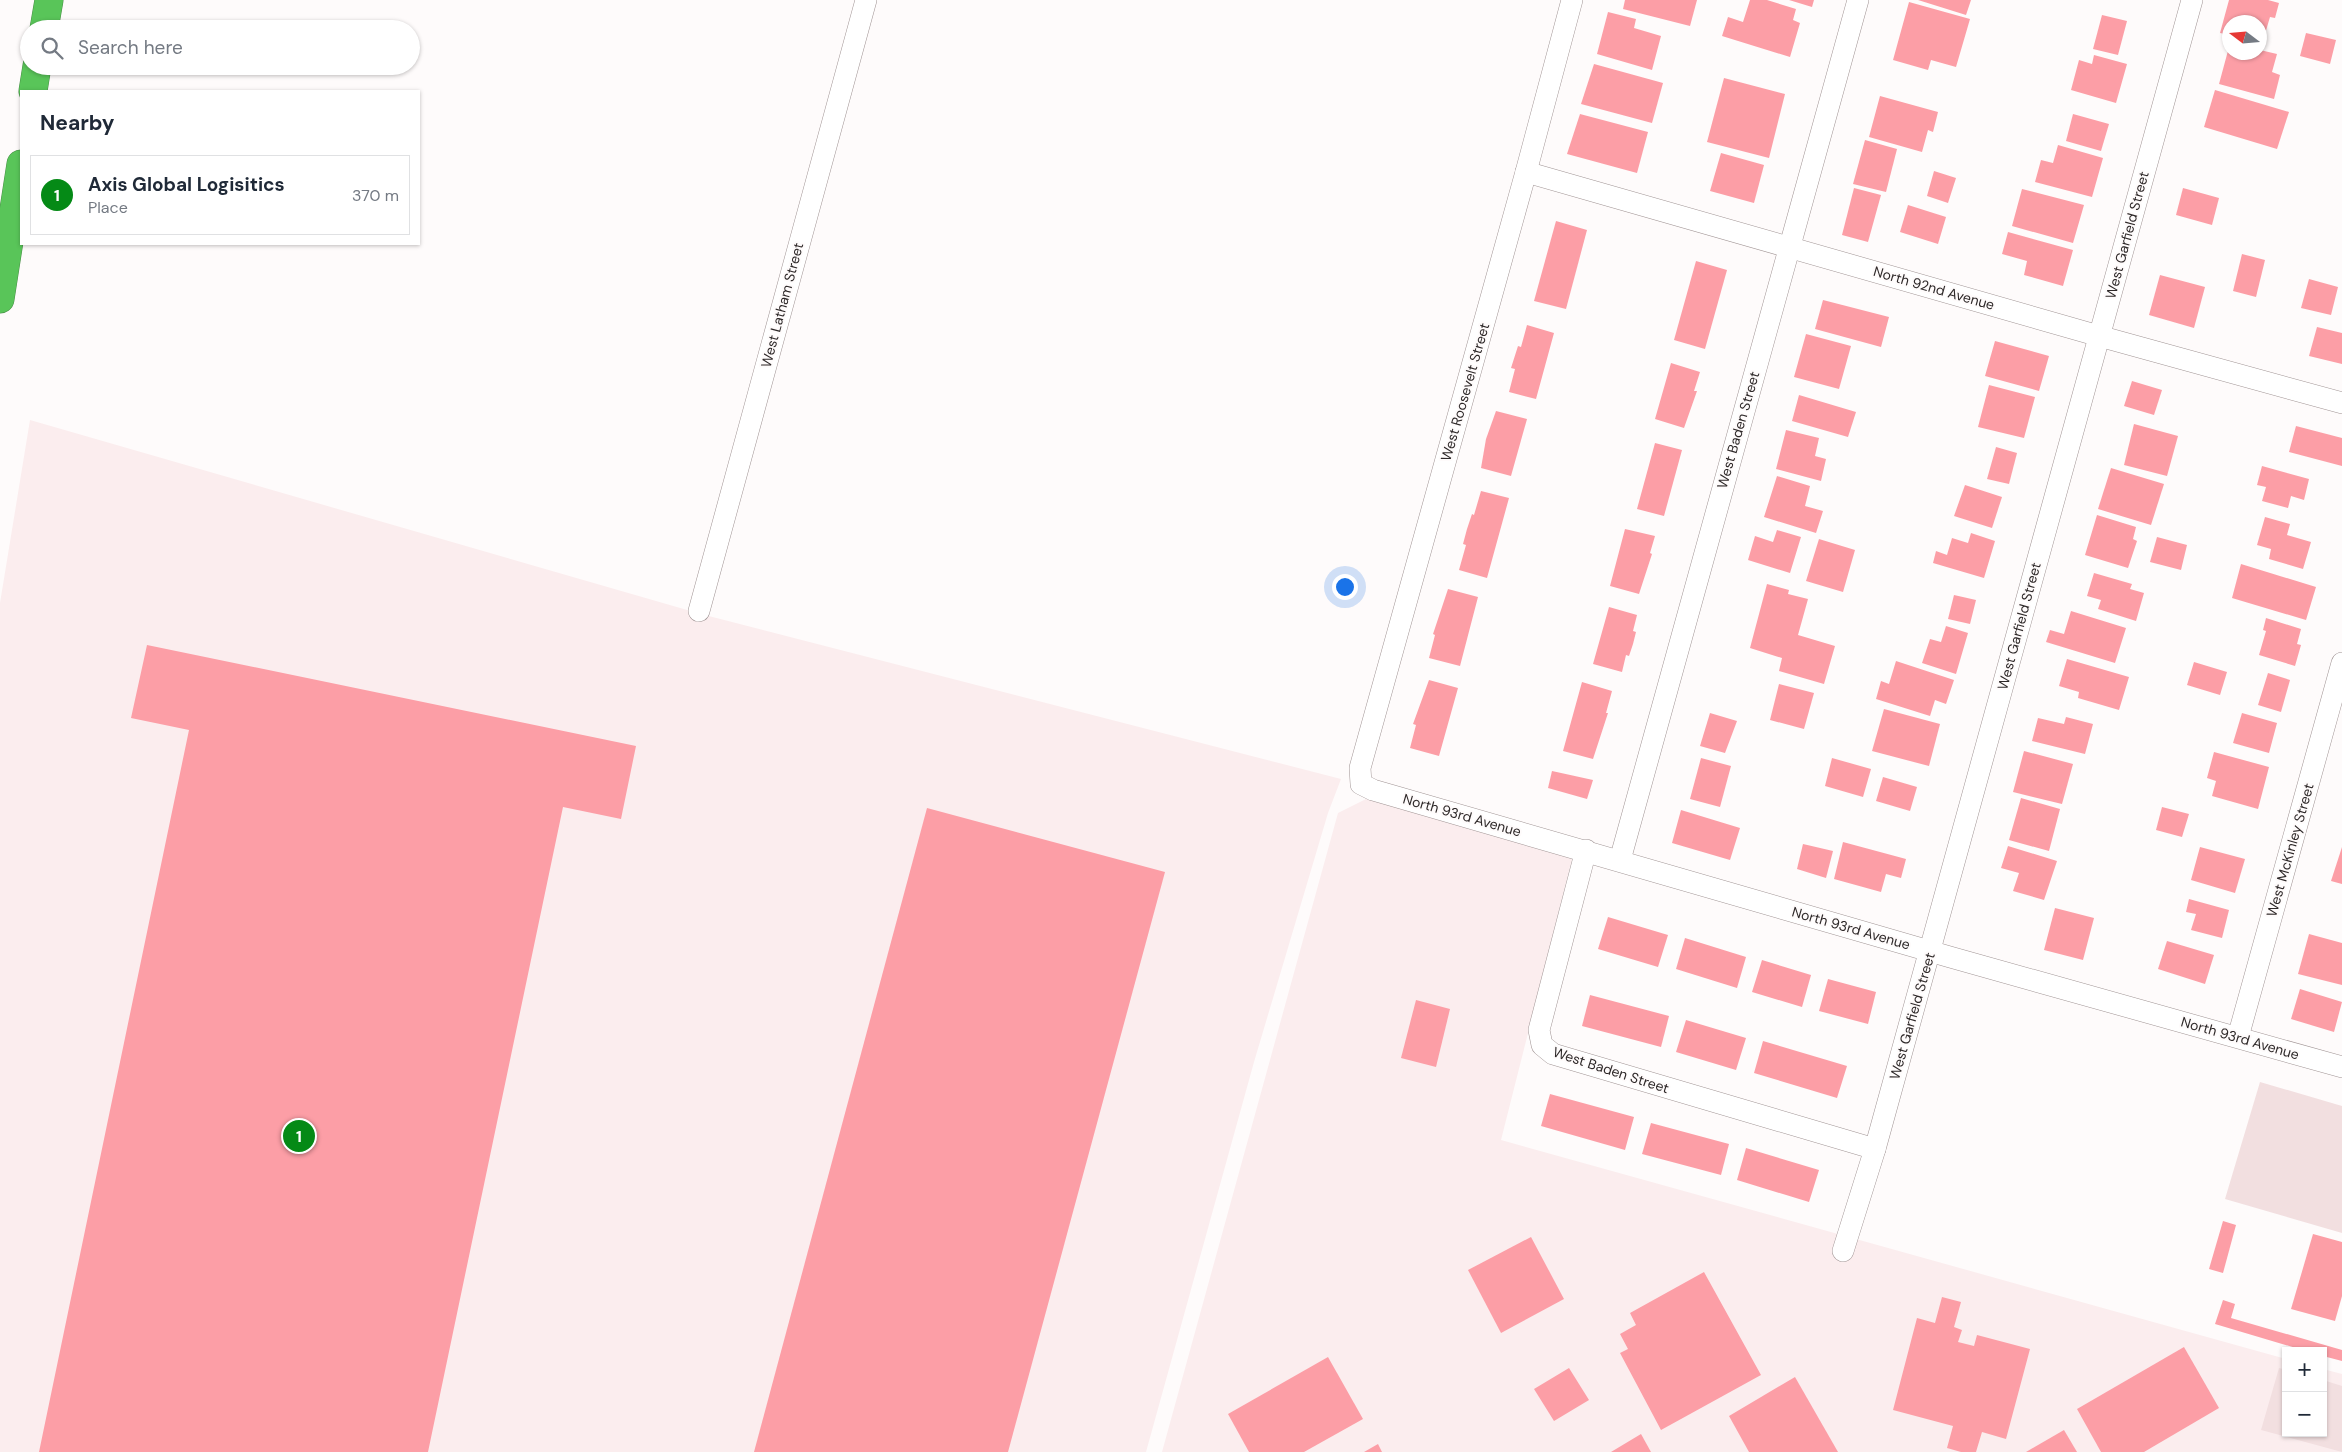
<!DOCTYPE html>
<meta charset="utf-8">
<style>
:root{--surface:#fff;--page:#f2f2f3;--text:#1f2937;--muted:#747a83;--line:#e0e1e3;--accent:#058a16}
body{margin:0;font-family:"DM Sans",sans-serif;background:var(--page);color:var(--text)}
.controls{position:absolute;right:15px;bottom:15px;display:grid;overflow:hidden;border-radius:0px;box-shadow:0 1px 4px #0004}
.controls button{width:45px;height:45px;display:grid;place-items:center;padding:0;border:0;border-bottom:1px solid var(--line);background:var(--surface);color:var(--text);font:25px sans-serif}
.compass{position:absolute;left:2222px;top:15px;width:45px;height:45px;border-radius:50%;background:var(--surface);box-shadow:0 1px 4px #0004;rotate:286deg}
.you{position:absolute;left:1344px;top:586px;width:18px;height:18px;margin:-12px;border:4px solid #fff;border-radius:50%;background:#1a73e8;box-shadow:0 0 0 8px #1a73e833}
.badge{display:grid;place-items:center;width:32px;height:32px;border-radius:50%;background:var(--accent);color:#fff;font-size:16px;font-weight:700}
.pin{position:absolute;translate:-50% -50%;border:2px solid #fff;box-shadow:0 1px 5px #0006}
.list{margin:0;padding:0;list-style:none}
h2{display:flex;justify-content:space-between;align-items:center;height:65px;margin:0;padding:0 20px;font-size:21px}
h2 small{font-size:16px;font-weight:400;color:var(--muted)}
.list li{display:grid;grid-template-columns:32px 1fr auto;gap:15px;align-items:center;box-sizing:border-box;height:80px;margin:0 10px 10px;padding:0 10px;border:1px solid var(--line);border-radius:0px}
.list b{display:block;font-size:19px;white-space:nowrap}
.list p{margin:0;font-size:16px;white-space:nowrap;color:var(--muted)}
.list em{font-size:16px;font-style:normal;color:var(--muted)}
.icon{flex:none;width:28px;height:28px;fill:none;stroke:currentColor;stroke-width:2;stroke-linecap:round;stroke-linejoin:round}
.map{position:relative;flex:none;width:2342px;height:1452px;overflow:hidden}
.search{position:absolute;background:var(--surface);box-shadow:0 1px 4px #0004;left:20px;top:20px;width:400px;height:55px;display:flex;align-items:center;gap:12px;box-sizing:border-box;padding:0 18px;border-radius:28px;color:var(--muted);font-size:19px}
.panel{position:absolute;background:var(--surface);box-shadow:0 1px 4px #0004;left:20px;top:90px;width:400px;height:155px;border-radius:0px}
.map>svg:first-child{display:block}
.built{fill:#fbedee}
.green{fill:#f2dfe0}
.building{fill:#fc9ea6}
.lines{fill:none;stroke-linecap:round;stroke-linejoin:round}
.street-casing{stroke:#a19595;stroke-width:22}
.highway-casing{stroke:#4a8e48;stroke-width:29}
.street{stroke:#fff;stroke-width:21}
.highway{stroke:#59c559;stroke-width:28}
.labels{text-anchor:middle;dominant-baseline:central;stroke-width:4;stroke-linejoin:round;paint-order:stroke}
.street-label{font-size:14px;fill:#2e2929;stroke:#fefbfb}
</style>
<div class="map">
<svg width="2342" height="1452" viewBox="0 0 2342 1452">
<rect width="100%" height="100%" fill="#fefbfb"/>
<!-- built -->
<g class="built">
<polygon points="30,420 701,614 1341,779 1328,813 1254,1062 1146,1452 0,1452 0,603"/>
<polygon points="1366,799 1573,855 1501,1140 2286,1359 2286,1433 2323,1433 2323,1369 2342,1374 2342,1452 1162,1452 1338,813"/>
</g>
<!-- green -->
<g class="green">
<polygon points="2260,1082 2342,1106 2342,1233 2225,1199"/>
<polygon points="2279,1368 2286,1370 2286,1433 2323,1433 2323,1380 2342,1386 2342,1452 2261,1430"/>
</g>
<!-- building -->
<g class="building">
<polygon points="1625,0 1697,0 1690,26 1623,9"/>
<polygon points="1750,0 1767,0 1796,9 1793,20 1800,23 1790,57 1722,36 1728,17 1743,22"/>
<polygon points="1789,0 1814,0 1812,7"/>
<polygon points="1918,0 1971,0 1966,15"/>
<polygon points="2229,0 2268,0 2279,3 2275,18 2270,17 2262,44 2260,43 2260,22 2230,22 2230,35 2220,33"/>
<polygon points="1909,2 1970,19 1956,67 1931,60 1928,70 1893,60"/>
<polygon points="1608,12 1636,19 1634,28 1661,36 1652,70 1597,54"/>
<polygon points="2102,15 2127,21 2118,55 2093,49"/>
<polygon points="2306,33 2336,40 2330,64 2300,56"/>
<polygon points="2229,47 2230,52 2260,52 2260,50 2277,54 2272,72 2280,75 2274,99 2219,84"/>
<polygon points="2094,55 2127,64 2116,103 2071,90 2079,60 2092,64"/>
<polygon points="1594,64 1663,83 1652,123 1581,104"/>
<polygon points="1724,78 1785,94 1769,158 1707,142"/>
<polygon points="2215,90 2289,112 2277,149 2204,127"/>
<polygon points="1880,96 1938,112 1933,132 1928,130 1922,152 1869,137"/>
<polygon points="1580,114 1648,132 1637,173 1567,154"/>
<polygon points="2073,114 2109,124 2101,151 2066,141"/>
<polygon points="1865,140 1897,149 1886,192 1853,184"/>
<polygon points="2058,145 2103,158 2092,197 2035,182 2041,160 2053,163"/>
<polygon points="1721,153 1764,165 1754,203 1710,191"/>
<polygon points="1934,171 1956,178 1948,203 1927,196"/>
<polygon points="1854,188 1881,195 1868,242 1842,235"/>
<polygon points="2183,188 2219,198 2212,225 2176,215"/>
<polygon points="2022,189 2084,205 2073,243 2012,226"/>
<polygon points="1908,205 1946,217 1938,244 1900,232"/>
<polygon points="1556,221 1587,230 1566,309 1534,301"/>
<polygon points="2008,232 2073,250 2063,286 2024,275 2027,261 2002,254"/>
<polygon points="2242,254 2265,260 2256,297 2233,291"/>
<polygon points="1696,261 1727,270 1705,349 1674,340"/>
<polygon points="2160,275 2205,287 2194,328 2149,315"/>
<polygon points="2309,279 2338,287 2331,315 2301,308"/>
<polygon points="1823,300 1889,317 1881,347 1815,329"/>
<polygon points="1527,325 1554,333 1536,399 1509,392 1515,369 1511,368 1518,346 1521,347"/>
<polygon points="2317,327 2342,333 2342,364 2309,356"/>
<polygon points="1806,334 1851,346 1839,389 1794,377"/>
<polygon points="1995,341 2049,356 2039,391 1985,376"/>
<polygon points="1671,363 1700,372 1694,391 1697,391 1684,428 1655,419"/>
<polygon points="2132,381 2162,390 2154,415 2124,406"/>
<polygon points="1989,385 2035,397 2024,438 1978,427"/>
<polygon points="1799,395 1856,412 1848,437 1792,421"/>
<polygon points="1496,411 1527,419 1511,476 1481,468 1486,439"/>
<polygon points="2134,424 2178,436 2167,476 2124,465"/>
<polygon points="2296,426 2342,438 2342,466 2289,452"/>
<polygon points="1786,430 1819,438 1815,456 1826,459 1821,481 1776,469"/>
<polygon points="1655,443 1682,450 1664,516 1637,509"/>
<polygon points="1996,447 2017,453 2009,484 1987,479"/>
<polygon points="2262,466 2309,479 2304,500 2291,496 2288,508 2262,501 2266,487 2257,485"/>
<polygon points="2111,468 2164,484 2151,525 2098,509"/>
<polygon points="1777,476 1810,486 1805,506 1823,511 1816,533 1764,517"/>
<polygon points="1965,485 2002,497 1992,528 1954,516"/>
<polygon points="1481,491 1509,498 1487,578 1459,570 1466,545 1463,544 1467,529 1472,514 1474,515"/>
<polygon points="2097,515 2136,527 2133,539 2137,541 2128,568 2085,555"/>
<polygon points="2265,517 2290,524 2287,535 2311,542 2303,569 2269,559 2271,549 2257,545"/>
<polygon points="1625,529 1655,536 1650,553 1652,554 1639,594 1610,586"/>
<polygon points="1777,530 1801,537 1790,573 1748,560 1755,536 1773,542"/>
<polygon points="1971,533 1995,541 1984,578 1933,563 1936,551 1947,555 1952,538 1968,543"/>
<polygon points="2157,537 2187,545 2181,570 2150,562"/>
<polygon points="1819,539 1855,550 1843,592 1806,581"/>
<polygon points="2241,564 2316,587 2306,620 2232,598"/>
<polygon points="2094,573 2132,584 2130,589 2144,593 2136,621 2098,609 2101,600 2087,596"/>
<polygon points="1767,584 1789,590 1788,594 1808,599 1798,635 1835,646 1824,684 1779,671 1782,658 1750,648"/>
<polygon points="1448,589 1478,597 1460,666 1429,658 1435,635 1433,634"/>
<polygon points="1954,595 1976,600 1970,624 1948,619"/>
<polygon points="1609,607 1637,615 1633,631 1636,632 1633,644 1629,656 1626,655 1622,672 1593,664"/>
<polygon points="2071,611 2126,628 2115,663 2046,642 2050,630 2064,634"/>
<polygon points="2266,618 2301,629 2297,644 2301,645 2295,666 2259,655 2266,631 2263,630"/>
<polygon points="1946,626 1968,633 1956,674 1922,663 1930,639 1941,642"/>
<polygon points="147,645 636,746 621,819 563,807 428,1452 39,1452 189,730 131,718"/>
<polygon points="2067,659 2129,677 2119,710 2078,698 2079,692 2059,686"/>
<polygon points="1896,661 1954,680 1946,704 1935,700 1930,716 1876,699 1881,681 1889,684"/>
<polygon points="2194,662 2227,672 2220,695 2187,685"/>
<polygon points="2268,673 2290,680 2281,712 2258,705"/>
<polygon points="1429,680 1458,688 1439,756 1410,748 1416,725 1413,724"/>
<polygon points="1582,682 1612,691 1606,713 1608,713 1593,759 1563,751"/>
<polygon points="1779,684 1814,693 1804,729 1770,720"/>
<polygon points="1884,709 1940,724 1929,766 1872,751"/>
<polygon points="1710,713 1737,721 1725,753 1700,746"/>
<polygon points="2242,713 2277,723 2269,753 2233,743"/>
<polygon points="2066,717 2093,724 2085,754 2032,741 2038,718 2064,724"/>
<polygon points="2024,751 2073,764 2062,804 2013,792"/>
<polygon points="2214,752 2269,767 2258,809 2212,796 2216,781 2207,778"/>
<polygon points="1701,758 1731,766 1720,807 1690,799"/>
<polygon points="1832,758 1871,769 1863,797 1825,786"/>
<polygon points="1552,771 1593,780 1587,799 1548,788"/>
<polygon points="1883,777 1917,787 1910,811 1876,801"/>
<polygon points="2021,798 2060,809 2049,851 2009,840"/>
<polygon points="2162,807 2189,814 2182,837 2156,830"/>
<polygon points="927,808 1165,872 1008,1452 754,1452"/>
<polygon points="1681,810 1740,828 1730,860 1672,843"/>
<polygon points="1843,842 1906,859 1901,878 1886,874 1881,892 1834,879"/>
<polygon points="1803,844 1833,851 1826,878 1797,869"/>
<polygon points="2008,846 2057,861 2044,900 2013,891 2019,873 2001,868"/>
<polygon points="2200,847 2245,859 2235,893 2191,880"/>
<polygon points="2342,847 2342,884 2331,881"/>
<polygon points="2189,899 2229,910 2222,938 2191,930 2196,914 2186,912"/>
<polygon points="2055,908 2094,918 2083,960 2044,950"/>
<polygon points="1608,917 1668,935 1658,967 1598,949"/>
<polygon points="2309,934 2342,943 2342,985 2298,974"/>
<polygon points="1685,938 1746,957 1737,988 1676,969"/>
<polygon points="2167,941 2214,955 2205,984 2158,969"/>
<polygon points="1762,960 1811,975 1802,1007 1752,992"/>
<polygon points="1828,979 1876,992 1868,1024 1819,1011"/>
<polygon points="2300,989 2342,1002 2334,1032 2291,1019"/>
<polygon points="1590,995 1669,1016 1661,1047 1582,1026"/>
<polygon points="1416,1000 1450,1009 1436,1067 1401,1058"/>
<polygon points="1686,1020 1746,1038 1736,1070 1676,1052"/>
<polygon points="1763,1041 1847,1066 1837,1098 1754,1073"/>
<polygon points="1550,1094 1634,1117 1625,1150 1541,1126"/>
<polygon points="1651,1123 1729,1144 1721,1175 1642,1154"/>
<polygon points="1746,1148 1819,1170 1809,1202 1737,1180"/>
<polygon points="2223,1221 2236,1225 2223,1273 2209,1269"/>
<polygon points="2313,1234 2342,1242 2342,1296 2335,1321 2291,1309"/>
<polygon points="1531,1237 1564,1299 1501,1333 1468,1270"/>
<polygon points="1704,1272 1761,1375 1661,1430 1620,1353 1628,1349 1620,1334 1636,1325 1630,1313"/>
<polygon points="1942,1297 1961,1302 1954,1327 1962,1330 1958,1342 1974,1346 1977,1335 2030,1349 2006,1439 1982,1432 1976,1452 1961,1452 1947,1448 1953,1426 1893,1410 1917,1318 1935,1323"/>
<polygon points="2223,1300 2235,1304 2231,1318 2342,1350 2342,1361 2323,1356 2323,1351 2306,1351 2215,1324"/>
<polygon points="2184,1347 2219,1408 2144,1452 2101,1452 2077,1409"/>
<polygon points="1328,1357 1363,1419 1304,1452 1249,1452 1228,1414"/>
<polygon points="1569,1368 1589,1400 1554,1421 1534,1389"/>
<polygon points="1795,1377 1838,1452 1749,1452 1729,1416"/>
<polygon points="2064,1430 2077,1452 2026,1452"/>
<polygon points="1641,1434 1651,1452 1611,1452"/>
<polygon points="1378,1444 1382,1452 1364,1452"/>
</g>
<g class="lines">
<defs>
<g id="street">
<polyline points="1572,0 1526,172 1360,768 1361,784 1373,790 1950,957 2342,1067"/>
<polyline points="1526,172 2099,336 2342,403"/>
<polyline points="699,611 866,0"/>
<polyline points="1586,850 1539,1030 1542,1045 1553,1054 1875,1149"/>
<polyline points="1620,860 1858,0"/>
<polyline points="2238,1037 2342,663"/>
<polyline points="1843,1251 1875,1149 2192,0"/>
</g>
<g id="highway">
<polyline points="44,29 49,0"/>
<polyline points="33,91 37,66"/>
<polyline points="0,299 21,164"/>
</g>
</defs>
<!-- street casing -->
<use href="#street" class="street-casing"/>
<!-- highway casing -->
<use href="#highway" class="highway-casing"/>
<!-- street -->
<use href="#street" class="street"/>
<!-- highway -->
<use href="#highway" class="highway"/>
</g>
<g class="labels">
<!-- street labels -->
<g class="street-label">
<text transform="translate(2127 235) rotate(-75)">West Garfield Street</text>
<text transform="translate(1934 288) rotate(16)">North 92nd Avenue</text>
<text transform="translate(782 305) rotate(-75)">West Latham Street</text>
<text transform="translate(1465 392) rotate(-74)">West Roosevelt Street</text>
<text transform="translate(1738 430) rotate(-74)">West Baden Street</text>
<text transform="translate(2019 626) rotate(-75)">West Garfield Street</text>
<text transform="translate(1462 815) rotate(16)">North 93rd Avenue</text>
<text transform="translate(2290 850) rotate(-74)">West McKinley Street</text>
<text transform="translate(1851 928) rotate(16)">North 93rd Avenue</text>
<text transform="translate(1912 1016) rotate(-74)">West Garfield Street</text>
<text transform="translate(2240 1038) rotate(16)">North 93rd Avenue</text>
<text transform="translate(1611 1070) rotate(18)">West Baden Street</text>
</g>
</g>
</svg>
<div class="controls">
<button>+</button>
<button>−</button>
</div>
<svg class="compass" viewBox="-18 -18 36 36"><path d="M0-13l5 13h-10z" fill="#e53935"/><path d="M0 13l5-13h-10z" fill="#747a83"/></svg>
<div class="you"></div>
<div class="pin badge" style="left:299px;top:1136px">1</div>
<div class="search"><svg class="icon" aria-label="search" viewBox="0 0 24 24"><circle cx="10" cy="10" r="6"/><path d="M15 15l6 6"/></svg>Search here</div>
<section class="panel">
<h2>Nearby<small></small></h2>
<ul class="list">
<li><span class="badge">1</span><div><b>Axis Global Logisitics</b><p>Place</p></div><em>370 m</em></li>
</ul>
</section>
</div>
